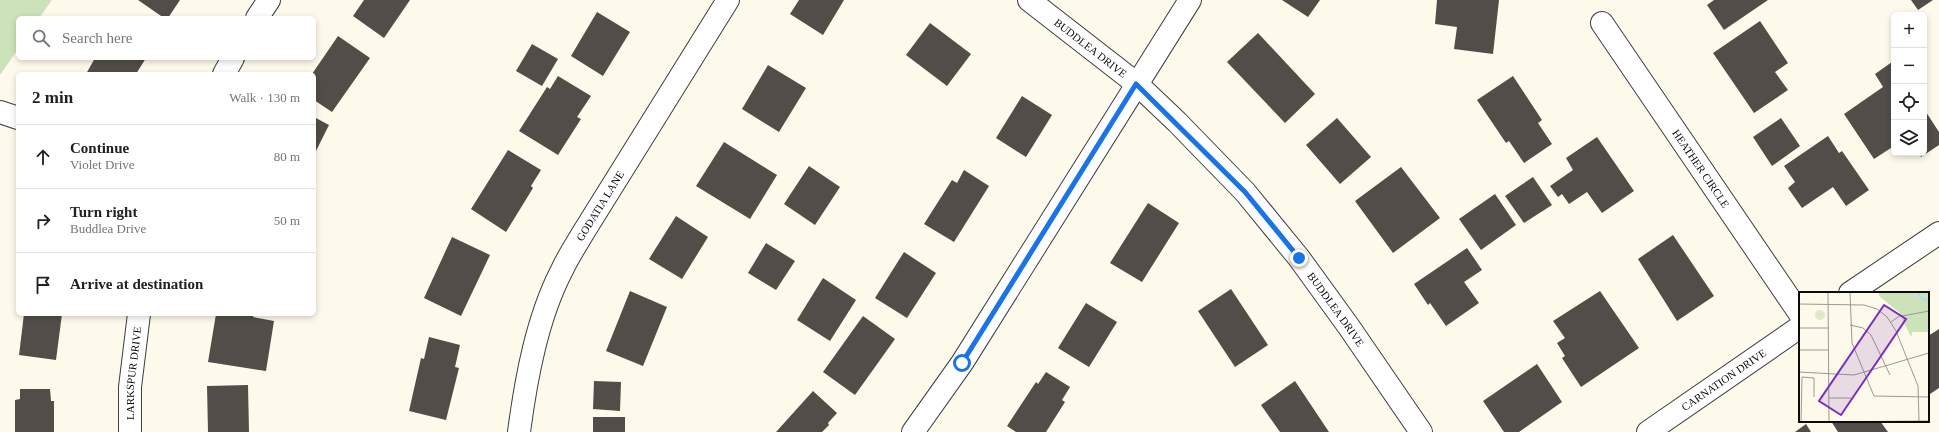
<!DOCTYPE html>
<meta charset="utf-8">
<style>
:root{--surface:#fff;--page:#f6f6f6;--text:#202124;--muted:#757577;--line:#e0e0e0}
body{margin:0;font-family:Georgia,serif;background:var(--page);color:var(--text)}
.controls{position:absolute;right:12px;top:12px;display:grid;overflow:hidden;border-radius:6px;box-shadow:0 2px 6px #0003}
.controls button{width:36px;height:36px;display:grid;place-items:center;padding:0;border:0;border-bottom:1px solid var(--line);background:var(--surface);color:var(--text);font:20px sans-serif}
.stop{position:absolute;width:12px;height:12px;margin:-9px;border:3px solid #1a73e8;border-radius:50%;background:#fff}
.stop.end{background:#1a73e8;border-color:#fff;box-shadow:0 1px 4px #0008}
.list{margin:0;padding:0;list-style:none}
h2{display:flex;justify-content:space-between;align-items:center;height:52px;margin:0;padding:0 16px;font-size:17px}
h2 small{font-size:13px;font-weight:400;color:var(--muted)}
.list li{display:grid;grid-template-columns:26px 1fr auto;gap:12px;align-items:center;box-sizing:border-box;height:64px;padding:0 16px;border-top:1px solid var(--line)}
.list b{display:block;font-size:15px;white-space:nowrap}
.list p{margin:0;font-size:13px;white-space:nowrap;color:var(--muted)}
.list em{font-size:13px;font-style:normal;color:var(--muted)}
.icon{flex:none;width:22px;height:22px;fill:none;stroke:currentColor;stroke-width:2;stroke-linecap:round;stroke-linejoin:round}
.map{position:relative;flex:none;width:1939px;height:432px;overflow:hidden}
.search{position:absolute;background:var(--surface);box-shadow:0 2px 6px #0003;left:16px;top:16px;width:300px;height:44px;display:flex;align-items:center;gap:10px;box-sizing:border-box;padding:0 14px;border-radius:6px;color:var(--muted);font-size:15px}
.panel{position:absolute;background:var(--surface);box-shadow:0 2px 6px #0003;left:16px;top:72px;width:300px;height:244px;border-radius:6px}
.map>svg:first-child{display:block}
.green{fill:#cce3b9}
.building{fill:#524d48}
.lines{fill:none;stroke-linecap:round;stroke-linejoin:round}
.minor-casing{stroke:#3e3e3e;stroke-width:24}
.minor{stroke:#fff;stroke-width:22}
.route{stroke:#1a73e8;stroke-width:5}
.labels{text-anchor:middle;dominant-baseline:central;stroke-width:4;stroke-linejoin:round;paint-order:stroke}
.street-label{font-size:11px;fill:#0b0b0b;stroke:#fff}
.inset-river{fill:none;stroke:#b5d5ee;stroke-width:2}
.inset-road{fill:none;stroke:#9c9a91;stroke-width:1}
.view{fill:#7b2cbf;fill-opacity:0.15;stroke:#7b2cbf;stroke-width:2}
.inset-edge{fill:none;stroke:#0b0b0b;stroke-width:2}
</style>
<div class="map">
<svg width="1939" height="432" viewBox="0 0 1939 432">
<rect width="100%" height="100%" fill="#fdfaeb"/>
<!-- green -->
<polygon class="green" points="0,0 52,0 39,18 18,18 18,49 0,75"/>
<!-- building -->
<g class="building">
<polygon points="138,0 180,0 168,18 164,18"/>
<polygon points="364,0 410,0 384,38 353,16"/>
<polygon points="799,0 844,0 823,35 790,14"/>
<polygon points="1282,0 1320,0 1308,17"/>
<polygon points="1437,0 1499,0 1493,54 1454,49 1457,27 1435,24"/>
<polygon points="1714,0 1768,0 1724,30 1707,5"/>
<polygon points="1911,0 1933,0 1918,10"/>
<polygon points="597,12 630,32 603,76 571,56"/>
<polygon points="1760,21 1788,63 1775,72 1788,90 1754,113 1713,53"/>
<polygon points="930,23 971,54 947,86 906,55"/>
<polygon points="1258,33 1315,94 1285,123 1227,62"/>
<polygon points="338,36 370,58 332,112 314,100 314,74 312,74"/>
<polygon points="532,44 558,59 542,86 516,71"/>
<polygon points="95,58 146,58 136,74 86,74"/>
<polygon points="1892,62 1894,65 1894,146 1874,159 1844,114 1883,87 1875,74"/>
<polygon points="768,65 806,88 779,132 742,109"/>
<polygon points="558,76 591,96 577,117 581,119 558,155 519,131 547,87 550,89"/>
<polygon points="1513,76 1542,120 1538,123 1552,144 1524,163 1509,141 1506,143 1477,100"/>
<polygon points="1022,96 1052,115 1026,157 996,138"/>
<polygon points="1924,109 1939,132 1939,145 1921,157 1918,153 1924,153"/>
<polygon points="314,117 329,125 314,155"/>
<polygon points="1337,118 1371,157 1340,184 1306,145"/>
<polygon points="1781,118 1800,146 1772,166 1753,137"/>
<polygon points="1828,136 1839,153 1842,151 1869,190 1846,206 1833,187 1802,208 1788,188 1795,182 1784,166"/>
<polygon points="1597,137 1634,191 1602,213 1587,192 1569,204 1562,194 1558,197 1550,186 1573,170 1566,158"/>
<polygon points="724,142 777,175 750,219 696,186"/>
<polygon points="508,150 541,170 531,186 533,188 506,232 471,209"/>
<polygon points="809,166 840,187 815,225 784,204"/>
<polygon points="1401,167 1440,218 1393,253 1355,201"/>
<polygon points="964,170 989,186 954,242 924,224 952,180 957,183"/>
<polygon points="1533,177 1552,205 1524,223 1505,196"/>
<polygon points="1495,194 1516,225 1481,250 1459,219"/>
<polygon points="1148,203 1179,223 1142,282 1110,263"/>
<polygon points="676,216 708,237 682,279 649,259"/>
<polygon points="1673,235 1714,296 1677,321 1638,259"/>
<polygon points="452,237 490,255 461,316 424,298"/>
<polygon points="766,243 795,261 776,290 748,273"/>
<polygon points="1467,248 1482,270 1464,282 1479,303 1446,326 1430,303 1428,305 1414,284"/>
<polygon points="904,252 936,273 907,318 875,298"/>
<polygon points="823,278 856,300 830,341 797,320"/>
<polygon points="1231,289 1268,345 1235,367 1198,311"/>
<polygon points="630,291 667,307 643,366 606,351"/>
<polygon points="1600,291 1639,348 1581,387 1562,358 1565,356 1557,343 1565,338 1553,321"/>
<polygon points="1086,303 1117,322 1089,367 1058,348"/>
<polygon points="24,314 62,314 56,360 19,355"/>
<polygon points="216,314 254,314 253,317 274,321 266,371 208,362"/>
<polygon points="863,316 895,339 855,395 823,372"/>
<polygon points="1939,329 1939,388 1930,394 1928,391 1928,336"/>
<polygon points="429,337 460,345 455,367 459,368 446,420 409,411 421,358 424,359"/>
<polygon points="1537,364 1562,402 1519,432 1504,432 1483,401"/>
<polygon points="1046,372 1070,387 1062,400 1065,402 1046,432 1016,432 1007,426 1036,382 1038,384"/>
<polygon points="594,381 621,382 620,411 593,409"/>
<polygon points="1295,381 1329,432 1280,432 1261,405"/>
<polygon points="248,385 249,432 208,432 207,386"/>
<polygon points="20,389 50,389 51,401 54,401 54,432 15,432 15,400 20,399"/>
<polygon points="813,391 837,413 828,423 829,425 822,432 776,432"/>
<rect x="593" y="417" width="32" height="15"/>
<polygon points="1831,421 1880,421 1888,432 1838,432"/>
<polygon points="1806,424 1811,432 1795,432"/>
</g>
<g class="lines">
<defs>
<g id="minor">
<path id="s1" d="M1029,0L1137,84L1177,122L1245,192L1299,258L1349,327L1421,432"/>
<polyline points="257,18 269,0"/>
<path id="s2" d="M1602,23L1800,314"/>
<polyline points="224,74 233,58"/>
<polyline points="0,112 18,118"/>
<polyline points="1850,293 1939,233"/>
<path id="s3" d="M130,432V387L139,314"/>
<path id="s4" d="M519,432C526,379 537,318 562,270C568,257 576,245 583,233L728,0"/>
<polyline points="913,432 962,363 1190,0"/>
<path id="s5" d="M1648,432L1800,327"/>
</g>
</defs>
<!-- minor casing -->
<use href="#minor" class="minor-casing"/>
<!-- minor -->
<use href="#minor" class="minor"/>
</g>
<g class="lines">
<!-- route -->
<polyline class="route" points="962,363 1136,84 1245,192 1299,258"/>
</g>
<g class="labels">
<!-- street labels -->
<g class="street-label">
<text stroke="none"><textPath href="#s1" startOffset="78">BUDDLEA DRIVE</textPath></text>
<text stroke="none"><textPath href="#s2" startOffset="176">HEATHER CIRCLE</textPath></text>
<text stroke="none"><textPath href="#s4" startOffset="243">GODATIA LANE</textPath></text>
<text stroke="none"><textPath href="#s1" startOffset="438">BUDDLEA DRIVE</textPath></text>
<text stroke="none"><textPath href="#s3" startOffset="59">LARKSPUR DRIVE</textPath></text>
<text stroke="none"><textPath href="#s5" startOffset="92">CARNATION DRIVE</textPath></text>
</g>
</g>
<!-- overview -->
<g transform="translate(1799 292)">
<rect width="130" height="130" fill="#fdfaeb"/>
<path d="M80,0H130V40H113V44L111,43L100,20L80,4Z" fill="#cce3b9"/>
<path d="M16 23a5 5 0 1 1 10 0a5 5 0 1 1-10 0Z" fill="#ddebc9"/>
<path class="inset-river" d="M119,0L123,7L130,8"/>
<path class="inset-road" d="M29,0L30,130M51,0L53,51L75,104L130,105M0,12L65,13L78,17L88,25L97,39L119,94L120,129M103,24L130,19M92,30L102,23M51,33L64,36L72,43L91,83M0,36H30M0,58H30M0,80L55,83L130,61M30,106H52M0,130L130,129M2,130L3,85L15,86V105"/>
<path class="view" d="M85,13L107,27L42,123L20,109Z"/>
<rect width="130" height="130" class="inset-edge"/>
</g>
</svg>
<div class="controls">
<button>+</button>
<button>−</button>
<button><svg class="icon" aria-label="locate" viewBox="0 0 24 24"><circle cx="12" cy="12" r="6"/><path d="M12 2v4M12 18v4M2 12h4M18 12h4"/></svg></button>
<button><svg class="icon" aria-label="layers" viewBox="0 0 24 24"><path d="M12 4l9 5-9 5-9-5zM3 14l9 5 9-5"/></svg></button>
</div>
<div class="stop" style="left:962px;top:363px"></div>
<div class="stop end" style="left:1299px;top:258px"></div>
<div class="search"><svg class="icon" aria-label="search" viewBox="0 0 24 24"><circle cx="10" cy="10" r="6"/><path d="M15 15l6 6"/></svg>Search here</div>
<section class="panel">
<h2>2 min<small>Walk · 130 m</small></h2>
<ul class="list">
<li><svg class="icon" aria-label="ahead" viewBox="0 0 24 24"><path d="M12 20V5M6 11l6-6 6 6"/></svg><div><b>Continue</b><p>Violet Drive</p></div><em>80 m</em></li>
<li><svg class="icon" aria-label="right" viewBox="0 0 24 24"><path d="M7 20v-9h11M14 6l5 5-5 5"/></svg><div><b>Turn right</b><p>Buddlea Drive</p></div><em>50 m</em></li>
<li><svg class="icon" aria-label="arrive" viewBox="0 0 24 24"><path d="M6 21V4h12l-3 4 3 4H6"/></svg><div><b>Arrive at destination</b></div></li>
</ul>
</section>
</div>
